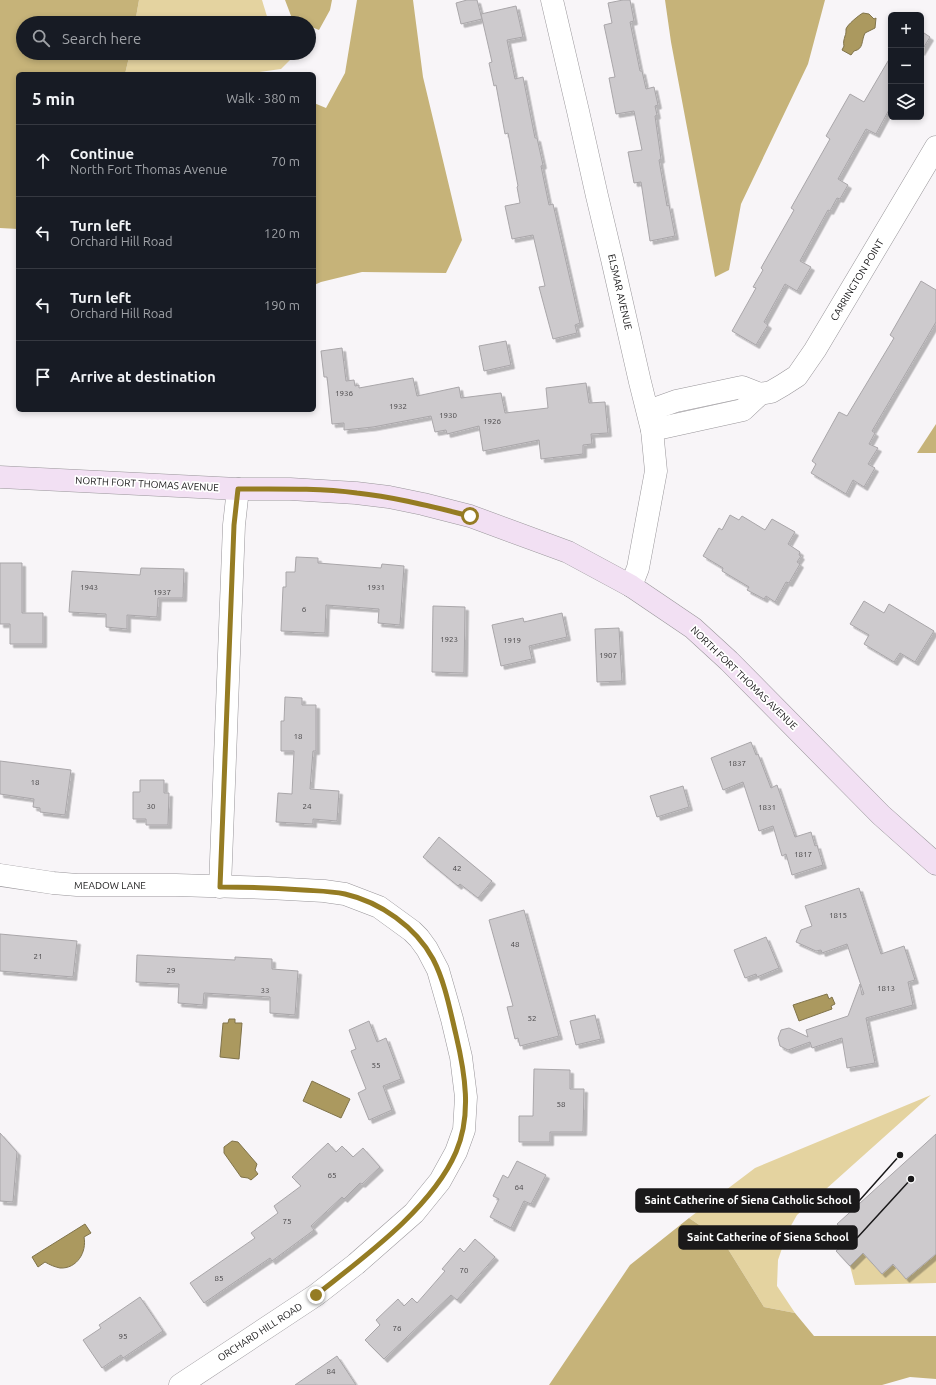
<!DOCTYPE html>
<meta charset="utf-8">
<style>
:root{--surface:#171b24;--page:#242831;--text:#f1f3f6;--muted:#9ea1a6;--line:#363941}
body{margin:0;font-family:Ubuntu,sans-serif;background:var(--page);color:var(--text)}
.controls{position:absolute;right:12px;top:12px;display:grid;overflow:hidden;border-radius:6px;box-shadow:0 2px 6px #0003}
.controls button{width:36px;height:36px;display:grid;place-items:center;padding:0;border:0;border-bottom:1px solid var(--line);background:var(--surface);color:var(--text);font:20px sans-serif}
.stop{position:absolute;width:12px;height:12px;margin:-9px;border:3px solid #957c23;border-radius:50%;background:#fff}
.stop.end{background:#957c23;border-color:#fff;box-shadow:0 1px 4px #0008}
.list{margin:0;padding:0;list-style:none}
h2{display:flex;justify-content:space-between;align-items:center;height:52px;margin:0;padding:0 16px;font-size:17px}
h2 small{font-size:13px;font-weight:400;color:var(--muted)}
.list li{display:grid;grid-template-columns:26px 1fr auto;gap:12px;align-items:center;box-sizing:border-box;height:72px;padding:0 16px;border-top:1px solid var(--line)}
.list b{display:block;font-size:15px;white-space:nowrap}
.list p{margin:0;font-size:13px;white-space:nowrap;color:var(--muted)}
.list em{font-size:13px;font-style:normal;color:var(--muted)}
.icon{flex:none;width:22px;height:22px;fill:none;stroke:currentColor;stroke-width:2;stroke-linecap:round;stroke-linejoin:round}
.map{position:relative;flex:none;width:936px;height:1385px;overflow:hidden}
.search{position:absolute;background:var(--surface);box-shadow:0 2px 6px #0003;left:16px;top:16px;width:300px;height:44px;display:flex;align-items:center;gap:10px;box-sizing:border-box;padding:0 14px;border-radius:22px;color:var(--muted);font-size:15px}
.panel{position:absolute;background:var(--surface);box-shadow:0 2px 6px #0003;left:16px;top:72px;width:300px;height:340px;border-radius:6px}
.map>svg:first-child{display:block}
.green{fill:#e4d3a0}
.forest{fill:#c6b379}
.water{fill:#ab995f;stroke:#80734a}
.building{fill:#cdcacd;stroke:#a9a6a9;filter:url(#shadow)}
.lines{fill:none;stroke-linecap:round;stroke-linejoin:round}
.street-casing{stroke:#99969a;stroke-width:23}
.secondary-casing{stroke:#99969a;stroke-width:23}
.street{stroke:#fff;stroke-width:22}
.secondary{stroke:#f2e0f3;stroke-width:22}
.route{stroke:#957c23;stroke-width:5}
.labels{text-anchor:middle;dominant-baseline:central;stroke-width:3.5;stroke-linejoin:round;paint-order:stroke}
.number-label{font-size:8px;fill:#474547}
.street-label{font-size:10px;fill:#1a191a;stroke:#fff}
.leader{fill:none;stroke:#1a191a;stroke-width:1.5}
.callout-dot{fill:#1a191a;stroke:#fff;stroke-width:1.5}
.callout{fill:#1a191a;stroke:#1a191a;stroke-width:1.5}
.callout-label{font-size:11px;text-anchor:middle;font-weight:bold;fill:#fff}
</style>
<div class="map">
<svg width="936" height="1385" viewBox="0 0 936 1385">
<defs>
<filter id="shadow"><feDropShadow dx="3.5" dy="3.5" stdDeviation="0" flood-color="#0004"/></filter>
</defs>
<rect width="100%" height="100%" fill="#f8f5f8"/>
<!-- green -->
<g class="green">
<polygon points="139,0 262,0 269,23 135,23"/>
<polygon points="130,53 297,53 281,69 246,74 125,74"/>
<polygon points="931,1095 797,1215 788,1231 778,1260 777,1286 795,1313 764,1307 723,1241 689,1218 755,1168"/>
<polygon points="863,1253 882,1274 893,1265 906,1279 936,1254 936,1283 855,1285 850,1266"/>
</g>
<!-- forest -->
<g class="forest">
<polygon points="0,0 139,0 135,23 23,23 23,53 130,53 125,74 18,74 18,229 0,228"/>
<polygon points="285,0 332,0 330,10 319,30 309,26 309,23 299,23 293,21"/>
<polygon points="357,0 413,0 423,77 462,240 446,273 362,272 321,282 314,285 314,103 326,108 345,73"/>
<polygon points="665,0 825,0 808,64 741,204 729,270 715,277 671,42"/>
<polygon points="936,424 936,453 917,453"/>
<polygon points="689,1218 723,1241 764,1307 795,1313 814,1336 936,1336 936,1379 910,1377 882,1385 549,1385 630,1265"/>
</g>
<!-- water -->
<g class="water">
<path d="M863,13L869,14L874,19L876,18L875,28L865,33C861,41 864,49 854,51L851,55L842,50L844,46C843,42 844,40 845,36C846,34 846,32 846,29C847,25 859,15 863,13Z"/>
<polygon points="827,994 829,999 832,997 835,1004 831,1006 832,1009 799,1021 793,1005"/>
<polygon points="229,1019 235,1019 235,1023 242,1023 239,1059 220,1057 223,1023 228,1023"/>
<polygon points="312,1081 350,1099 341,1118 303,1101"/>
<polygon points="232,1141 238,1142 257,1164 255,1170 258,1174 251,1180 248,1178 241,1177 224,1153 224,1147"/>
<path d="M85,1224L91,1233L84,1237C87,1252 77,1269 60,1268C55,1267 50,1265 45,1262L38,1267L32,1257Z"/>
</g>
<!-- building -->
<g class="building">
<polygon points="467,0 477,0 482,19 461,24 456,3"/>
<polygon points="623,0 630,0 634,21 630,22 640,71 642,71 646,89 654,87 658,105 655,106 657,115 655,116 661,159 659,160 667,206 669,205 675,236 650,241 641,182 634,183 628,152 642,150 634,111 616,114 609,78 615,77 604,25 612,23 608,3"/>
<polygon points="516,6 523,37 507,40 515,79 523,77 535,138 537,138 543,165 541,166 549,205 553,204 580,323 575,325 577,333 553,339 539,287 545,286 533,235 512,239 505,206 520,203 517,187 518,186 508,133 505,134 496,85 494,86 489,63 492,62 481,14"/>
<polygon points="921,31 930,37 921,52"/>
<polygon points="891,56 891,106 876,134 866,129 838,179 848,185 840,199 837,198 830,211 828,210 800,261 811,267 797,291 785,284 764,322 768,325 756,345 732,331 756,288 753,287 763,270 761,268 794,210 791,208 830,139 826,136 850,94 864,102"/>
<polygon points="921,281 936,290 936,322 872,431 875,433 869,444 878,448 868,464 875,468 864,487 853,480 846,494 811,473 816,464 812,461 839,412 847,416 894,338 890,335"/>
<polygon points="506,341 511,365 484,371 479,346"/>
<polygon points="342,348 346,381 354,380 355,386 359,385 359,388 413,378 417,396 459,387 461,398 501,393 505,413 548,408 546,388 586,383 589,403 605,402 608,433 591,434 592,444 583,445 583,454 541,459 539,440 483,451 479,426 447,434 446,430 435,432 431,416 373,427 344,430 344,423 332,424 327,377 324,377 321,351"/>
<polygon points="730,515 739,520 742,516 765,530 772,519 795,532 788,544 800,552 799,555 801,556 797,562 800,564 789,583 786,582 775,602 766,596 764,599 747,590 749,587 722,571 723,568 703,556 719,528 722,530"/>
<polygon points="296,557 318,558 318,563 381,568 382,564 404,566 400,625 378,623 379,609 326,605 325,633 281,631 283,587 286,587 286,572 295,572"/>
<polygon points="0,563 22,563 22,613 43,613 43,644 10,644 10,624 0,624"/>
<polygon points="141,568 184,569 183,598 158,598 157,617 127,615 127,629 106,627 106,614 69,612 72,571 140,575"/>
<polygon points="864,601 884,613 889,604 934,631 915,662 900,653 894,662 864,644 869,635 850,624"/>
<polygon points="433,606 465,607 464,673 432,672"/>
<polygon points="562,613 567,637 529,646 532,659 501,666 492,625 523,618 524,622"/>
<polygon points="619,628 622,681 597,682 595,629"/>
<polygon points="285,697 302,698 302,705 316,705 316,751 313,751 310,789 339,791 337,821 313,819 313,824 276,822 278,793 292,794 294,751 281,751 281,721 284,721"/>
<polygon points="751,742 756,755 758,754 771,788 777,785 795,837 811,832 815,846 817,845 823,865 792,875 786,854 782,856 773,826 759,831 743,782 723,790 711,758"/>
<polygon points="0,761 71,770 65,815 40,812 40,808 33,807 34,799 0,794"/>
<polygon points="140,780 164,780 164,793 169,793 168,825 146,825 146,819 133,819 133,792 140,792"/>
<polygon points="683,786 689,807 657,817 650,796"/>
<polygon points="439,837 492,881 478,898 460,884 458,886 423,857"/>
<polygon points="859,888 881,954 904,946 915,980 908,982 913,1005 866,1018 875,1063 847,1068 842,1038 812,1048 810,1042 788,1050 780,1046 778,1038 781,1030 789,1028 808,1037 806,1030 848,1016 860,984 862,995 864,994 847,944 822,953 821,950 816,951 796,942 801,930 812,926 805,906"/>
<polygon points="524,910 559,1036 520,1046 518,1038 515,1039 507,1007 513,1006 489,920"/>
<polygon points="0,934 77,941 73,977 0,971"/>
<polygon points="766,937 779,968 757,977 756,974 745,978 734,950"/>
<polygon points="137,955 235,960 235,957 272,959 272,969 298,971 295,1015 270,1013 270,997 204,993 203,1005 178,1003 179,984 136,982"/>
<polygon points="595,1015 601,1039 576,1045 570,1021"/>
<polygon points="369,1021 377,1042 386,1038 401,1079 383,1086 392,1110 369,1120 358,1093 366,1089 351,1051 356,1049 349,1030"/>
<polygon points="534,1069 570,1070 570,1089 584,1089 583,1132 550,1132 550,1142 519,1142 519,1116 533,1116"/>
<polygon points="0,1133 17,1152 13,1202 0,1201"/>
<polygon points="936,1134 936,1254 906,1279 893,1264 882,1274 863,1253 850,1266 836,1251 850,1239 837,1224"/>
<polygon points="328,1143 336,1152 342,1146 353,1157 363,1148 380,1167 362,1184 360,1183 344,1199 342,1197 311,1226 314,1230 272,1261 270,1258 204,1303 190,1283 255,1238 251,1233 278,1213 274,1206 301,1186 292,1177"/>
<polygon points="517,1161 546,1175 531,1204 524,1201 511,1228 490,1217 499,1199 493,1196 503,1175 508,1178"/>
<polygon points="475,1239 495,1257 457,1300 451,1295 384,1359 365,1340 380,1325 376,1320 398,1299 404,1306 412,1298 417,1303 445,1271 442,1269 460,1248 464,1252"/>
<polygon points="140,1297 163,1331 123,1358 121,1355 102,1368 83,1340 101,1328 99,1325"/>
<polygon points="337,1356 356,1385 295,1385"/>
</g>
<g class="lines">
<defs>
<g id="street">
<polyline points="552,0 578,111 597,196 612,259 640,382 652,430 656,471 638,568 631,586"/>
<polyline points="648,411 676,401 742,387 760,394"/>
<polyline points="652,430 743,410 760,394 771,392 783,385 797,376 815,350 936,147"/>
<polyline points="0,875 53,883 77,885 176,885 268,888 324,891 345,894 379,907 412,931 419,938 427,949 438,970 452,1019 461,1057 466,1097 464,1130 456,1152 440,1181 414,1213 356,1264 316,1295 180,1385"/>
<polyline points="220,887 234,525 238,489"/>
</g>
<polyline id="secondary" points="0,477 238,489 290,489 356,493 389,497 423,504 470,516 568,552 631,586 693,628 729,661 881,815 936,864"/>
</defs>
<!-- street casing -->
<use href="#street" class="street-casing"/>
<!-- secondary casing -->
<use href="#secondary" class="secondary-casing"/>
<!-- street -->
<use href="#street" class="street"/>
<!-- secondary -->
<use href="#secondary" class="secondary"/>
</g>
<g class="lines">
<!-- route -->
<path class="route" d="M316,1295C364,1257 432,1208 456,1152C472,1115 465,1073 456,1035C450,1010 445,982 433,959C416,927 380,902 345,894C331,891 317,891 303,890C275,888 248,887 220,887L234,525L238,489C278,489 318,488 357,493C395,497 433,507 470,516"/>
</g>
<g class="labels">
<!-- number labels -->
<g class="number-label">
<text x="344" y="393">1936</text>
<text x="398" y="406">1932</text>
<text x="448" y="415">1930</text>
<text x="492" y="421">1926</text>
<text x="89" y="587">1943</text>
<text x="376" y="587">1931</text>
<text x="162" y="592">1937</text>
<text x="304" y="609">6</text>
<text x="449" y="639">1923</text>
<text x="512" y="640">1919</text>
<text x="608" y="655">1907</text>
<text x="298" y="736">18</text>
<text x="737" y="763">1837</text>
<text x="35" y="782">18</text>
<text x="151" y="806">30</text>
<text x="307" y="806">24</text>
<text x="767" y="807">1831</text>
<text x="803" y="854">1817</text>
<text x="457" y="868">42</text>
<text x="838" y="915">1815</text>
<text x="515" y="944">48</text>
<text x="38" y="956">21</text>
<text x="171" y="970">29</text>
<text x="886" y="988">1813</text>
<text x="265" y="990">33</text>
<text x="532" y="1018">52</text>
<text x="376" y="1065">55</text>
<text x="561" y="1104">58</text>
<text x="332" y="1175">65</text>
<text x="519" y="1187">64</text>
<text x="287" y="1221">75</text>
<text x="464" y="1270">70</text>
<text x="219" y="1278">85</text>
<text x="397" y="1328">76</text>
<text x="123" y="1336">95</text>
<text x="331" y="1371">84</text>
</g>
<!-- street labels -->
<g class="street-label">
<text transform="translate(857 280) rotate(-59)">CARRINGTON POINT</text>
<text transform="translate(620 292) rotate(77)">ELSMAR AVENUE</text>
<text transform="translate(147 484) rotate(3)">NORTH FORT THOMAS AVENUE</text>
<text transform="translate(744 678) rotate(44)">NORTH FORT THOMAS AVENUE</text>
<text x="110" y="885">MEADOW LANE</text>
<text transform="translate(260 1332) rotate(-33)">ORCHARD HILL ROAD</text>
</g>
</g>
<!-- callouts -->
<path class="leader" d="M900 1155L859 1201M911 1179L857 1238"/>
<g class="callout-dot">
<circle cx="900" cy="1155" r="4"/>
<circle cx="911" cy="1179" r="4"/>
</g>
<g class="callout">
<rect x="636" y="1189" width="223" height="23" rx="4"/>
<rect x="679" y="1226" width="178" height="23" rx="4"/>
</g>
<g class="callout-label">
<text x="748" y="1204">Saint Catherine of Siena Catholic School</text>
<text x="768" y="1241">Saint Catherine of Siena School</text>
</g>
</svg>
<div class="controls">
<button>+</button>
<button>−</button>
<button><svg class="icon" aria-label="layers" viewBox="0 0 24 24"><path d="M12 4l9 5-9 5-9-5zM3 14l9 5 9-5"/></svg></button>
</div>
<div class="stop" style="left:470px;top:516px"></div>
<div class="stop end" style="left:316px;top:1295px"></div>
<div class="search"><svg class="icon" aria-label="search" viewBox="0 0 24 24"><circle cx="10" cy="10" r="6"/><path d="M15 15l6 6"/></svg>Search here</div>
<section class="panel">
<h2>5 min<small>Walk · 380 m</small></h2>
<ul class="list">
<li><svg class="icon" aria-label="ahead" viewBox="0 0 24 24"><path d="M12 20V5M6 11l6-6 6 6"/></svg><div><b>Continue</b><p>North Fort Thomas Avenue</p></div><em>70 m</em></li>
<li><svg class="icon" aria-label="left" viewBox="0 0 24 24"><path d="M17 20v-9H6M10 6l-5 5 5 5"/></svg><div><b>Turn left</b><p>Orchard Hill Road</p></div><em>120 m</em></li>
<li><svg class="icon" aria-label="left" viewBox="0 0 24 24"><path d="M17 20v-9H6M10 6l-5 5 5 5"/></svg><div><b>Turn left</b><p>Orchard Hill Road</p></div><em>190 m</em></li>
<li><svg class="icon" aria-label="arrive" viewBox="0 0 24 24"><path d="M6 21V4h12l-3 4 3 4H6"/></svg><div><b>Arrive at destination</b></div></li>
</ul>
</section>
</div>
